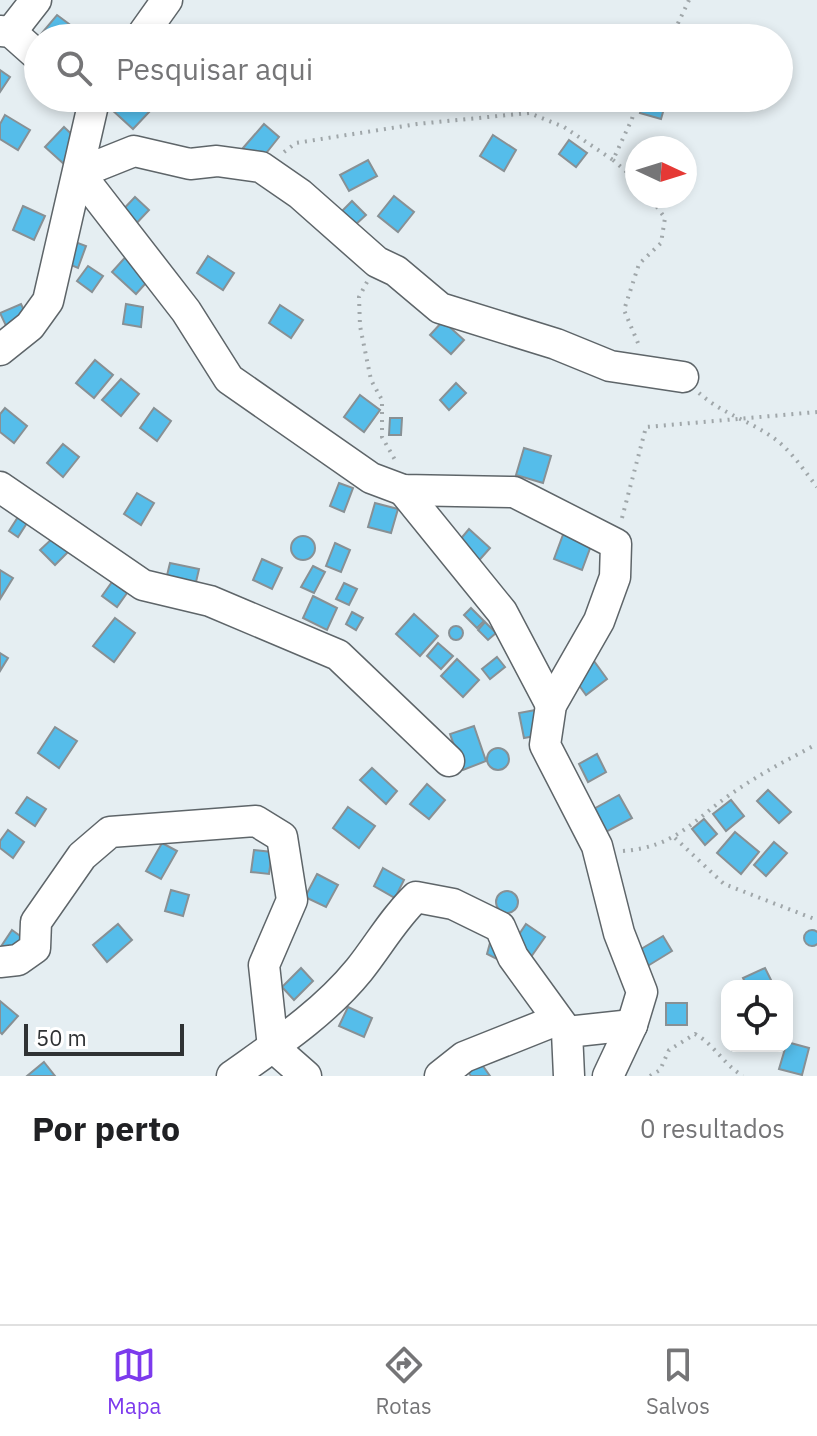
<!DOCTYPE html>
<html lang="pt">
<style>
:root{--surface:#fff;--page:#f6f6f6;--text:#202124;--muted:#757577;--line:#e0e0e0;--accent:#7c3aed}
body{margin:0;font-family:"IBM Plex Sans",sans-serif;background:var(--page);color:var(--text)}
.controls{position:absolute;right:24px;bottom:24px;display:grid;overflow:hidden;border-radius:16px;box-shadow:0 4px 12px #0003}
.controls button{width:72px;height:72px;display:grid;place-items:center;padding:0;border:0;border-bottom:2px solid var(--line);background:var(--surface);color:var(--text);font:40px sans-serif}
.compass{position:absolute;left:625px;top:136px;width:72px;height:72px;border-radius:50%;background:var(--surface);box-shadow:0 4px 12px #0003;rotate:94deg}
.scale{position:absolute;left:24px;bottom:20px;width:160px;box-sizing:border-box;padding-left:8px;border:4px solid #2f3234;border-top:0;font-size:22px;line-height:28px;white-space:nowrap;color:#2f3234;-webkit-text-stroke:6px #fff;paint-order:stroke}
.list{margin:0;padding:0;list-style:none}
h2{display:flex;justify-content:space-between;align-items:center;height:104px;margin:0;padding:0 32px;font-size:34px}
h2 small{font-size:26px;font-weight:400;color:var(--muted)}
.icon{flex:none;width:44px;height:44px;fill:none;stroke:currentColor;stroke-width:2;stroke-linecap:round;stroke-linejoin:round}
.map{position:relative;flex:none;width:817px;height:1076px;overflow:hidden}
.search{position:absolute;background:var(--surface);box-shadow:0 4px 12px #0003;left:24px;right:24px;top:24px;height:88px;display:flex;align-items:center;gap:20px;box-sizing:border-box;padding:0 28px;border-radius:44px;color:var(--muted);font-size:30px}
.sheet{height:248px;background:var(--surface)}
nav{display:flex;justify-content:space-around;align-items:center;box-sizing:border-box;height:112px;border-top:2px solid var(--line);background:var(--surface);font-size:22px;color:var(--muted)}
nav a{display:grid;justify-items:center;gap:4px}
nav .on{color:var(--accent)}
.map>svg:first-child{display:block}
.building{fill:#55bdea;stroke:#889094;stroke-width:2}
.lines{fill:none;stroke-linecap:round;stroke-linejoin:round}
.minor-casing{stroke:#5e6569;stroke-width:33}
.path{stroke:#a0a7aa;stroke-width:4;stroke-dasharray:2 6;stroke-linecap:butt}
.minor{stroke:#fff;stroke-width:30}
</style>
<div class="map">
<svg width="817" height="1076" viewBox="0 0 817 1076">
<rect width="100%" height="100%" fill="#e5eef2"/>
<!-- building -->
<g class="building">
<polygon points="57,15 73,27 65,38 46,38 41,34"/>
<polygon points="119,26 125,35 116,38 111,31"/>
<polygon points="0,70 10,77 0,92"/>
<polygon points="122,98 139,98 151,110 133,129 111,109"/>
<polygon points="645,98 667,98 661,119 640,113"/>
<polygon points="5,115 30,130 18,150 0,139 0,124"/>
<polygon points="264,124 279,137 259,162 243,148"/>
<polygon points="64,127 82,144 64,164 45,147"/>
<polygon points="493,135 516,150 504,171 480,156"/>
<polygon points="569,140 587,153 576,167 559,154"/>
<polygon points="368,160 377,176 349,191 340,175"/>
<polygon points="394,196 414,212 398,232 378,216"/>
<polygon points="135,197 149,210 131,229 117,216"/>
<polygon points="352,201 366,215 355,225 342,211"/>
<polygon points="23,206 45,216 34,240 13,230"/>
<polygon points="67,239 86,246 78,268 59,260"/>
<polygon points="130,252 154,274 136,294 112,272"/>
<polygon points="208,256 234,273 223,290 197,273"/>
<polygon points="88,266 103,276 92,292 77,281"/>
<polygon points="21,304 29,321 8,330 0,313"/>
<polygon points="126,304 143,307 141,327 123,324"/>
<polygon points="280,305 303,320 291,338 269,323"/>
<polygon points="443,321 464,340 451,354 430,335"/>
<polygon points="95,360 113,375 94,398 76,383"/>
<polygon points="121,379 139,394 121,416 102,400"/>
<polygon points="456,383 466,393 449,410 440,400"/>
<polygon points="360,395 380,410 364,432 344,417"/>
<polygon points="5,408 27,426 14,443 0,432 0,414"/>
<polygon points="154,408 171,421 157,441 140,428"/>
<polygon points="390,418 402,418 401,435 389,435"/>
<polygon points="63,444 79,457 63,477 47,463"/>
<polygon points="524,448 551,456 543,483 516,475"/>
<polygon points="339,483 353,488 344,512 330,506"/>
<polygon points="137,493 154,503 141,525 124,514"/>
<polygon points="375,503 398,509 391,533 368,527"/>
<polygon points="18,517 27,523 18,537 9,531"/>
<polygon points="469,529 490,548 474,566 453,548"/>
<polygon points="564,532 592,543 582,570 554,559"/>
<polygon points="56,535 71,549 55,565 40,550"/>
<circle cx="303" cy="548" r="12"/>
<polygon points="335,543 350,550 341,572 326,566"/>
<polygon points="262,559 282,568 272,589 253,580"/>
<polygon points="170,563 199,569 193,595 164,588"/>
<polygon points="313,566 325,572 314,593 301,587"/>
<polygon points="0,570 13,578 0,599"/>
<polygon points="112,582 127,593 117,607 102,596"/>
<polygon points="344,583 357,589 349,605 336,599"/>
<polygon points="313,596 337,608 327,630 303,618"/>
<polygon points="471,608 484,621 477,628 464,615"/>
<polygon points="352,612 363,618 356,630 346,624"/>
<polygon points="414,614 438,636 420,656 396,634"/>
<polygon points="115,618 135,633 114,662 93,646"/>
<polygon points="485,622 496,633 488,640 478,630"/>
<circle cx="456" cy="633" r="7"/>
<polygon points="438,643 453,656 441,669 427,656"/>
<polygon points="0,653 8,658 0,671"/>
<polygon points="497,657 505,667 490,679 482,669"/>
<polygon points="457,659 479,680 463,697 441,676"/>
<polygon points="594,661 607,679 586,695 573,677"/>
<polygon points="541,709 545,734 524,738 519,713"/>
<polygon points="474,726 486,761 463,770 450,734"/>
<polygon points="55,727 77,741 59,768 38,753"/>
<circle cx="498" cy="759" r="11"/>
<polygon points="597,754 606,772 588,782 579,764"/>
<polygon points="372,768 397,791 386,804 360,780"/>
<polygon points="427,784 445,800 429,819 410,804"/>
<polygon points="768,790 791,812 779,823 757,801"/>
<polygon points="619,795 632,818 604,833 592,810"/>
<polygon points="27,797 46,809 35,826 16,813"/>
<polygon points="731,800 744,816 726,831 713,814"/>
<polygon points="348,807 375,826 359,848 333,828"/>
<polygon points="704,819 717,834 705,845 692,829"/>
<polygon points="8,830 24,842 13,858 0,848 0,841"/>
<polygon points="735,832 759,852 741,874 717,853"/>
<polygon points="774,842 787,853 766,876 754,865"/>
<polygon points="162,843 177,851 161,879 146,871"/>
<polygon points="254,850 272,852 269,874 251,872"/>
<polygon points="383,868 404,880 395,898 374,886"/>
<polygon points="317,874 338,885 326,907 305,897"/>
<polygon points="171,890 189,895 183,916 165,911"/>
<circle cx="507" cy="902" r="11"/>
<polygon points="118,924 132,940 107,962 93,945"/>
<polygon points="526,924 545,937 531,957 512,945"/>
<polygon points="12,930 23,938 13,952 2,945"/>
<circle cx="812" cy="938" r="8"/>
<polygon points="663,936 672,951 646,967 636,952"/>
<polygon points="494,941 501,961 487,954 490,943"/>
<polygon points="301,968 313,981 294,1000 282,987"/>
<polygon points="765,968 774,986 747,986 743,978"/>
<polygon points="0,1001 18,1016 2,1034 0,1032"/>
<rect x="666" y="1003" width="21" height="22"/>
<polygon points="348,1007 372,1018 364,1037 339,1026"/>
<polygon points="787,1042 809,1048 802,1075 779,1069"/>
<polygon points="476,1056 490,1076 471,1076 463,1065"/>
<polygon points="44,1062 55,1076 27,1076"/>
</g>
<g class="lines">
<defs>
<g id="minor">
<polyline points="0,31 11,32 38,56"/>
<polyline points="11,32 36,0"/>
<polyline points="140,38 167,0"/>
<polyline points="0,350 30,326 48,301 93,105 98,98"/>
<polyline points="0,487 143,585 210,601 338,655 449,761"/>
<polyline points="403,490 502,612 551,705"/>
<polyline points="0,962 18,960 35,948 36,922 82,856 110,832 256,821 282,837 292,900 264,965 273,1047 306,1076"/>
<path d="M232,1076C277,1044 324,1013 359,970C379,945 393,919 416,897L453,904L500,927L513,957L563,1026"/>
<polyline points="440,1076 464,1057 557,1020"/>
<polyline points="569,1076 567,1032 632,1025"/>
<polyline points="608,1076 632,1025 642,992 619,933 597,846 545,745 551,705 599,621 615,577 616,544 514,492 403,490 371,478 229,379 186,311 79,173 134,151 190,164 217,161 261,167 300,194 377,262 396,271 440,308 556,344 610,366 683,377"/>
</g>
</defs>
<!-- minor casing -->
<use href="#minor" class="minor-casing"/>
<!-- path -->
<g class="path">
<polyline points="671,38 689,0"/>
<polyline points="284,152 296,143 417,124 529,113 564,127 613,160 632,119 637,98"/>
<polyline points="613,160 637,181"/>
<polyline points="367,282 359,297 360,326 371,380 382,400 382,437 395,460"/>
<polyline points="638,343 624,310 639,264 661,243 665,218 649,196"/>
<path d="M699,393C723,415 755,422 780,443C794,455 806,473 817,487"/>
<polyline points="622,518 646,427 817,412"/>
<polyline points="675,838 724,884 817,920"/>
<path d="M623,851C675,847 691,822 731,794C758,775 787,760 817,744"/>
<path d="M650,1076L660,1070L669,1050L695,1034C715,1045 723,1064 743,1076"/>
</g>
<!-- minor -->
<use href="#minor" class="minor"/>
</g>
</svg>
<div class="controls">
<button><svg class="icon" aria-label="locate" viewBox="0 0 24 24"><circle cx="12" cy="12" r="6"/><path d="M12 2v4M12 18v4M2 12h4M18 12h4"/></svg></button>
</div>
<svg class="compass" viewBox="-18 -18 36 36"><path d="M0-13l5 13h-10z" fill="#e53935"/><path d="M0 13l5-13h-10z" fill="#757577"/></svg>
<div class="scale">50 m</div>
<div class="search"><svg class="icon" aria-label="search" viewBox="0 0 24 24"><circle cx="10" cy="10" r="6"/><path d="M15 15l6 6"/></svg>Pesquisar aqui</div>
</div>
<section class="sheet">
<h2>Por perto<small>0 resultados</small></h2>
<ul class="list">
</ul>
</section>
<nav>
<a class="on"><svg class="icon" aria-label="map" viewBox="0 0 24 24"><path d="M3 6l6-2 6 2 6-2v14l-6 2-6-2-6 2zM9 4v14M15 6v14"/></svg>Mapa</a>
<a><svg class="icon" aria-label="directions" viewBox="0 0 24 24"><path d="M12 3l9 9-9 9-9-9zM9 14v-3h6M13 9l2 2-2 2"/></svg>Rotas</a>
<a><svg class="icon" aria-label="saved" viewBox="0 0 24 24"><path d="M7 4h10v16l-5-4-5 4z"/></svg>Salvos</a>
</nav>
